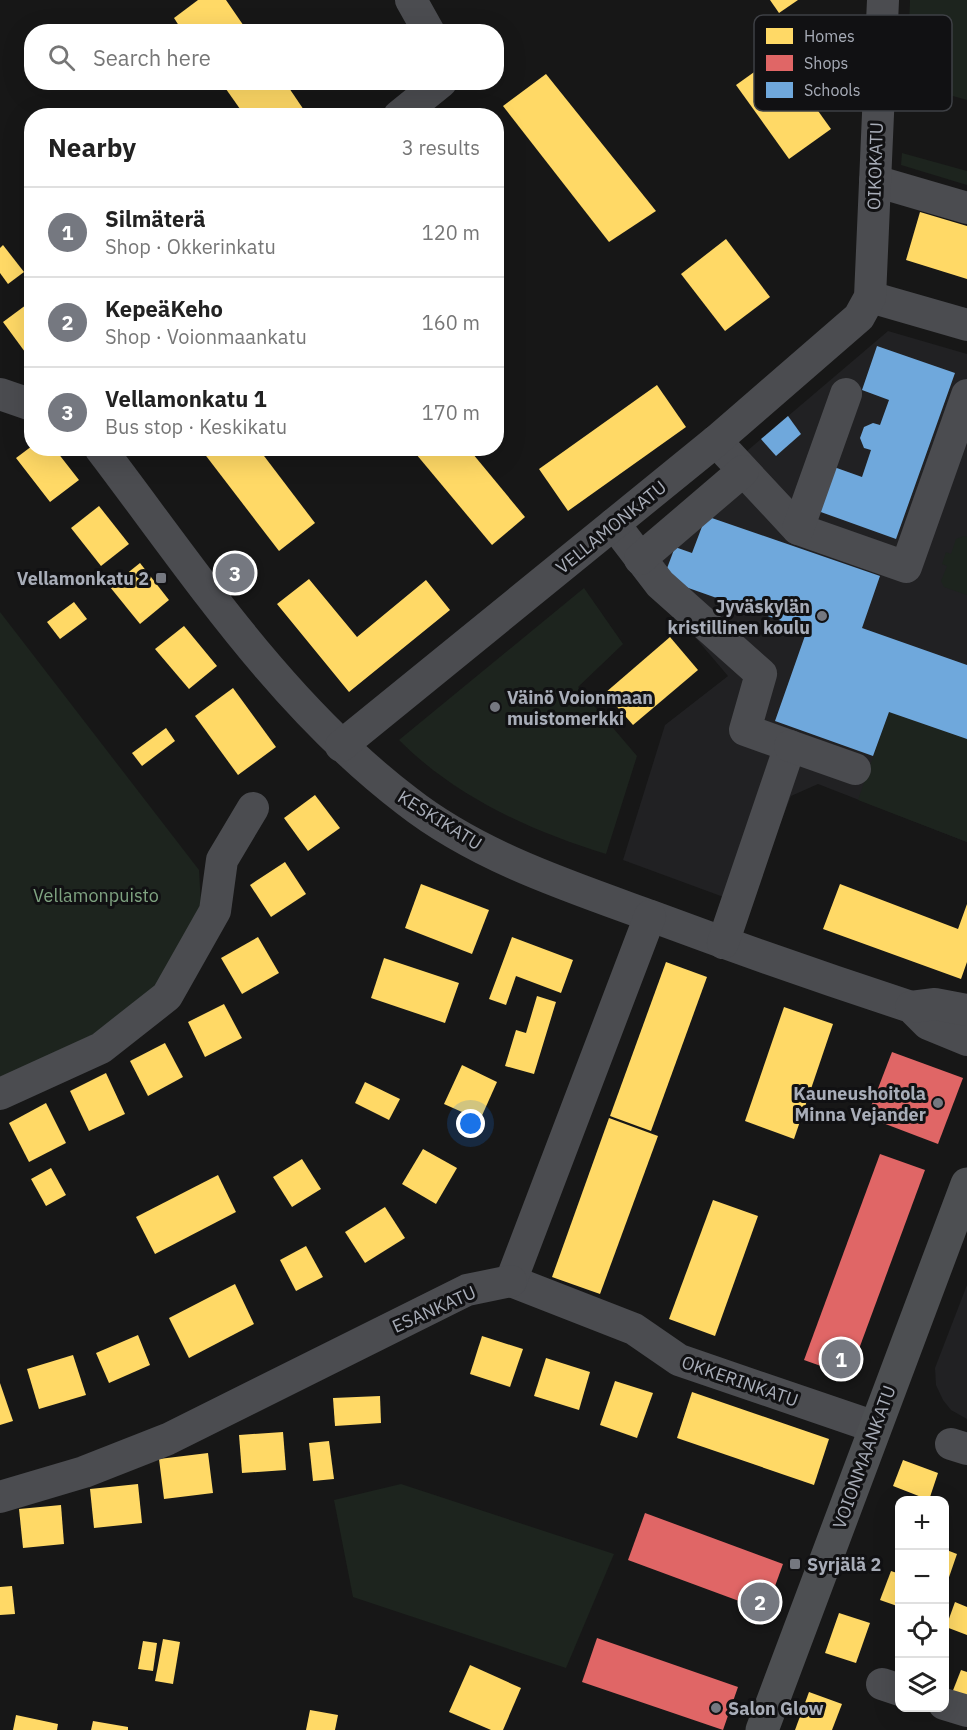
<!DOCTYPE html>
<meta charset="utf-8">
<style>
:root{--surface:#fff;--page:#f2f2f2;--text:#222;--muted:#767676;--line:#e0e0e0;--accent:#757880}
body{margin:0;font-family:"IBM Plex Sans",sans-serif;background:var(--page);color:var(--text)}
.controls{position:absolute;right:18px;bottom:18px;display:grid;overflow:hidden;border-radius:12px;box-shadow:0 6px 24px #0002}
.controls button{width:54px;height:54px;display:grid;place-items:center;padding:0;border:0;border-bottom:2px solid var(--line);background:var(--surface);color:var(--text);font:30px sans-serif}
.you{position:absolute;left:471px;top:1124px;width:21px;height:21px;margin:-15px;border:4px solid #fff;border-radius:50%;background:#1a73e8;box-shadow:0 0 0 9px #1a73e833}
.badge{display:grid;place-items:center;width:39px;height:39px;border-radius:50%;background:var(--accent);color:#fff;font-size:20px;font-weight:700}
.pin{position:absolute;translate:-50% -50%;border:3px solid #fff;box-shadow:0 2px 6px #0006}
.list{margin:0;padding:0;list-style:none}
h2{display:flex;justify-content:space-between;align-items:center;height:78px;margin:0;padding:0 24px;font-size:26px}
h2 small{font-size:20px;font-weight:400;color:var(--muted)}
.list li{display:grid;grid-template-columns:39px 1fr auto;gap:18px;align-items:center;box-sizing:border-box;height:90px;padding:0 24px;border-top:2px solid var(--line)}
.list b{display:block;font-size:22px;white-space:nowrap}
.list p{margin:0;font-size:20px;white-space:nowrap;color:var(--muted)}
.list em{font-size:20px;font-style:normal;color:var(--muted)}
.icon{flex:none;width:33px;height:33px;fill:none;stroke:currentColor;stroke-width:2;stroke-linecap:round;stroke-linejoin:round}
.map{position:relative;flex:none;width:967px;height:1730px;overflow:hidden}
.search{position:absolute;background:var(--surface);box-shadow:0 6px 24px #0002;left:24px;top:24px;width:480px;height:66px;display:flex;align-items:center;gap:15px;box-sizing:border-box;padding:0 21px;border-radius:24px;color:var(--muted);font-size:22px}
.panel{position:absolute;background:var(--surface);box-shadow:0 6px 24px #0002;left:24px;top:108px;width:480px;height:348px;border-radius:24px}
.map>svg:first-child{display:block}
.built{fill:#212123}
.green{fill:#1d241e}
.homes{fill:#ffd966}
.shops{fill:#e06666}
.schools{fill:#6fa8dc}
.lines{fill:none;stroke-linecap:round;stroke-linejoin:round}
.minor{stroke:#4b4c50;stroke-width:32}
.major{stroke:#4d4f52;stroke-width:33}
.poi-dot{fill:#757880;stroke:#111113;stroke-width:2}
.labels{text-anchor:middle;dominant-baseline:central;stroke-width:6;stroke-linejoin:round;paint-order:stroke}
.street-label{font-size:18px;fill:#a8adb8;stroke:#111113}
.poi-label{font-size:18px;font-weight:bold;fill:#a8adb8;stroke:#111113;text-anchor:end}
.park-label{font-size:18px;fill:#7fa381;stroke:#111113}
.key{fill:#111113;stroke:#3e4045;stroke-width:1.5}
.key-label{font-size:16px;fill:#a8adb8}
</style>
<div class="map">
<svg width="967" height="1730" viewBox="0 0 967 1730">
<rect width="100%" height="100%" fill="#171717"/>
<!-- built -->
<g class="built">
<polygon points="888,331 967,354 967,842 818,784 791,796 748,906 623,860 665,725 728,676 625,555"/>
<polygon points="967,1285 967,1419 951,1410 943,1400 936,1385 935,1368"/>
</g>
<!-- green -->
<g class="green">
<polygon points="910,0 967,0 967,100 907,83"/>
<polygon points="902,153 967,171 967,185 901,165"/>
<polygon points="964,536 967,537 967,595 944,587 941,581 947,566 942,564 946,552 951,554 956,539"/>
<path d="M584,588L623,644L578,687L637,756L606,854C530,830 457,798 399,740Z"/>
<polygon points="0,612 199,870 201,906 156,987 92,1035 0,1078"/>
<polygon points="889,712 967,739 967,842 858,800"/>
<polygon points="401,1484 614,1554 566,1668 353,1597 334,1500"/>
</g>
<!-- homes -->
<g class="homes">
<polygon points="198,0 226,0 248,32 183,32 174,18"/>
<polygon points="770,0 798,0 779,13"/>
<polygon points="778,55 831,129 789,159 736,85"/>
<polygon points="546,74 656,211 609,242 503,106"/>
<polygon points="221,82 285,82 308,116 245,116"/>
<polygon points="920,212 967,226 967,279 906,260"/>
<polygon points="726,239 770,297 725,331 681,274"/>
<polygon points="3,245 24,272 8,284 0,273 0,248"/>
<polygon points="30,302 32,348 25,352 3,322"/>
<polygon points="657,385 686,427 568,511 539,469"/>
<polygon points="32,446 32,448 54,448 79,480 50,502 16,458"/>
<polygon points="200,448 258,448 315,523 279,551"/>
<polygon points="411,448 468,448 525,517 492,545"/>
<polygon points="99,506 129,544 101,566 71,528"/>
<polygon points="140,563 169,600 140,624 110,587"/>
<polygon points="309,579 357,637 426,580 450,610 349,692 277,604"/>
<polygon points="74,602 87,619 60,639 47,622"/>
<polygon points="184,626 217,666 189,689 155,649"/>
<polygon points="670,637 698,670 633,725 605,693"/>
<polygon points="233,688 276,747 238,775 195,716"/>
<polygon points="166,728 175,741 142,766 132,753"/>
<polygon points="315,795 340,828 308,851 284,818"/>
<polygon points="285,862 306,894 271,917 250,885"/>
<polygon points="421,884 489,910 472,954 405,928"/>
<polygon points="840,884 958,929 967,904 967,962 961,979 823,929"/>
<polygon points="258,937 279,973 242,994 221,958"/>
<polygon points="512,937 573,960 561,993 516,976 506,1005 489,999"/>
<polygon points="384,958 459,983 445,1023 371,998"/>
<polygon points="666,962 707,977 651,1131 610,1116"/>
<polygon points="537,996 556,1002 534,1074 505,1066 516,1030 526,1033"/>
<polygon points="224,1004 242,1038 205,1057 188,1022"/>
<polygon points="784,1007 833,1024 794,1139 745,1121"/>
<polygon points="165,1043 183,1077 148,1096 130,1061"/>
<polygon points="462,1065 497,1082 480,1120 444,1104"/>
<polygon points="106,1073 125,1114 89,1131 70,1091"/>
<polygon points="365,1082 400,1099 389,1120 355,1103"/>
<polygon points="46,1103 66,1143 29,1162 9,1123"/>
<polygon points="609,1118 658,1136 600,1294 552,1277"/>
<polygon points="423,1149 457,1168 436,1204 402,1184"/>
<polygon points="302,1159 321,1189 292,1207 273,1177"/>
<polygon points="51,1168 66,1195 46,1206 31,1179"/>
<polygon points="218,1175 236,1212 155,1254 136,1217"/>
<polygon points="713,1200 758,1216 715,1336 669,1319"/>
<polygon points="385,1207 405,1238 365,1263 345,1232"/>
<polygon points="306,1246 323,1277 296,1291 280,1260"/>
<polygon points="235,1284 254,1324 189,1358 169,1318"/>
<polygon points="138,1335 150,1365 109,1383 96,1353"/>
<polygon points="482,1336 523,1349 510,1387 470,1374"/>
<polygon points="73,1355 86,1395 39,1409 27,1369"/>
<polygon points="546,1358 590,1372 579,1410 534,1396"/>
<polygon points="615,1381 653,1393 637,1438 600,1425"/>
<polygon points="0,1383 13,1421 0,1425"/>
<polygon points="692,1392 829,1439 814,1485 677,1438"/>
<polygon points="380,1396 381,1423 335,1426 333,1398"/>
<polygon points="283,1432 286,1470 242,1473 239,1435"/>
<polygon points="329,1441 334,1479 313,1481 309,1443"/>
<polygon points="208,1453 213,1493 164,1499 159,1459"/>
<polygon points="903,1460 938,1473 929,1500 893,1486"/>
<polygon points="138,1484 142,1523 94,1528 90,1489"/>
<polygon points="61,1505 64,1544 23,1548 19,1509"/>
<polygon points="944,1549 957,1554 947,1583 944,1582"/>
<polygon points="891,1571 900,1574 900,1607 880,1600"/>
<polygon points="12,1586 15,1614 0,1615 0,1587"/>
<polygon points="955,1602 967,1607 967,1635 946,1627"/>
<polygon points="839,1613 870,1623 856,1663 825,1653"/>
<polygon points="163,1639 180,1642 173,1684 155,1681"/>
<polygon points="143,1641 157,1643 153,1671 138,1669"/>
<polygon points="470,1665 521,1688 503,1730 491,1730 449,1712"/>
<polygon points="961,1670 967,1672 967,1704 950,1698"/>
<polygon points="809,1692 842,1704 832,1730 795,1730"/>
<polygon points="310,1710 338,1715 335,1730 306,1730"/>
<polygon points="16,1715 58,1724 57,1730 13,1730"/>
<polygon points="93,1721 128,1727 128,1730 91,1730"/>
</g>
<!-- shops -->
<g class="shops">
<polygon points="892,1052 963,1078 938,1144 867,1117"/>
<polygon points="880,1154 925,1170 849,1376 804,1360"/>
<polygon points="645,1513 783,1564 766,1611 628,1560"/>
<polygon points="597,1638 738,1687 723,1730 582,1682"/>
</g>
<!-- schools -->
<g class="schools">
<polygon points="877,346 955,373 896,539 818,511 834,467 862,477 871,450 864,448 860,438 864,427 873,423 880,425 889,400 862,390"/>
<polygon points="788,416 801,434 776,456 761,439"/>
<polygon points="706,516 880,576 862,628 967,665 967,739 889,712 873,756 775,721 807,630 663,579 675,547 692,553"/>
</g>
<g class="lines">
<!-- minor -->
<g class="minor">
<polyline points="411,0 429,32"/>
<polyline points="399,116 441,82"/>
<polyline points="875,181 967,208"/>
<polyline points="870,297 967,325"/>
<polyline points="0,394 32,405"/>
<polyline points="716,441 798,529 906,567 967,395"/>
<path d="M100,448C195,573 281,705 407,801C477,856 568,886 651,916C737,948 823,978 911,1007L928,1024L967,1040"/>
<polyline points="614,524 660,584 761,674 745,730 790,746 723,943"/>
<polyline points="798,529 846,394"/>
<polyline points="640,559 743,471"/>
<polyline points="341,746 716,441 859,317 870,297 883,0"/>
<polyline points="790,746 855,769"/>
<polyline points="911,1007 935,1004 967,1010"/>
<polyline points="0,1094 101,1048 167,996 215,911 222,860 253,808"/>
<polyline points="511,1281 634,1329 679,1360 875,1427"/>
<polyline points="511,1281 650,916"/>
<polyline points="951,1444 967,1449"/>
<polyline points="0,1497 84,1472 168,1439 467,1290 511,1281"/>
<polyline points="882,1684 900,1690"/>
<polyline points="944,1704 967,1711"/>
</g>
<!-- major -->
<polyline class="major" points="762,1730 967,1184"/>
</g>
<!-- markers -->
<g class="poi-dot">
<rect x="155" y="572" width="12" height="12" rx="3"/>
<circle cx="822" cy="616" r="6"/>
<circle cx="495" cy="707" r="6"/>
<circle cx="938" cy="1103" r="6"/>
<rect x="789" y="1558" width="12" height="12" rx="3"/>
<circle cx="716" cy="1708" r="6"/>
</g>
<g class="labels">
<!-- street labels -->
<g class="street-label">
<text transform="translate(875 166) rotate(-88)">OIKOKATU</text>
<text transform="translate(611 527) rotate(-39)">VELLAMONKATU</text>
<text transform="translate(440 820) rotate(32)">KESKIKATU</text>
<text transform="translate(434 1309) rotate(-24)">ESANKATU</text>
<text transform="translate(740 1381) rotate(19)">OKKERINKATU</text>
<text transform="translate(864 1457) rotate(-70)">VOIONMAANKATU</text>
</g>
<!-- poi labels -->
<g class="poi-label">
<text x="149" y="578">Vellamonkatu 2</text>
<text x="810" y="606">Jyväskylän<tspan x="810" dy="21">kristillinen koulu</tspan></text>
<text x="507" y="697" text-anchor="start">Väinö Voionmaan<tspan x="507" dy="21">muistomerkki</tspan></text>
<text x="926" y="1093">Kauneushoitola<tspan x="926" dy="21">Minna Vejander</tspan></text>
<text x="807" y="1564" text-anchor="start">Syrjälä 2</text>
<text x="728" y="1708" text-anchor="start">Salon Glow</text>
</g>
<!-- park labels -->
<g class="park-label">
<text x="96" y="895">Vellamonpuisto</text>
</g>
</g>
<!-- legend -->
<rect x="754" y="15" width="198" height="96" rx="9" class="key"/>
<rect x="766" y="28" width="27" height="16" fill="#ffd966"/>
<rect x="766" y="55" width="27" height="16" fill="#e06666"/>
<rect x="766" y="82" width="27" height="16" fill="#6fa8dc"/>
<g class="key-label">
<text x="804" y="42">Homes</text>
<text x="804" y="69">Shops</text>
<text x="804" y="96">Schools</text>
</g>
</svg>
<div class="controls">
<button>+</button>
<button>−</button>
<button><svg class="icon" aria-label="locate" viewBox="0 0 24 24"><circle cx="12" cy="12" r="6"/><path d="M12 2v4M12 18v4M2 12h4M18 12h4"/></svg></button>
<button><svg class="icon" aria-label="layers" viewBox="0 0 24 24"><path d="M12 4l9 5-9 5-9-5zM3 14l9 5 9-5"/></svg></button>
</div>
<div class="you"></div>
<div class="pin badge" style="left:841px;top:1359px">1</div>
<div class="pin badge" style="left:760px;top:1602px">2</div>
<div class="pin badge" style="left:235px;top:573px">3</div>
<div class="search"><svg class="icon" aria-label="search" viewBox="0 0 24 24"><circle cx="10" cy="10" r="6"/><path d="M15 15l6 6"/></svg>Search here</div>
<section class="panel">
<h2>Nearby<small>3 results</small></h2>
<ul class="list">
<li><span class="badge">1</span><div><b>Silmäterä</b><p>Shop · Okkerinkatu</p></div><em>120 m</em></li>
<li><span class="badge">2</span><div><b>KepeäKeho</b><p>Shop · Voionmaankatu</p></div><em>160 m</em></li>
<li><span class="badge">3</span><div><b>Vellamonkatu 1</b><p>Bus stop · Keskikatu</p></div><em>170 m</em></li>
</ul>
</section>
</div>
